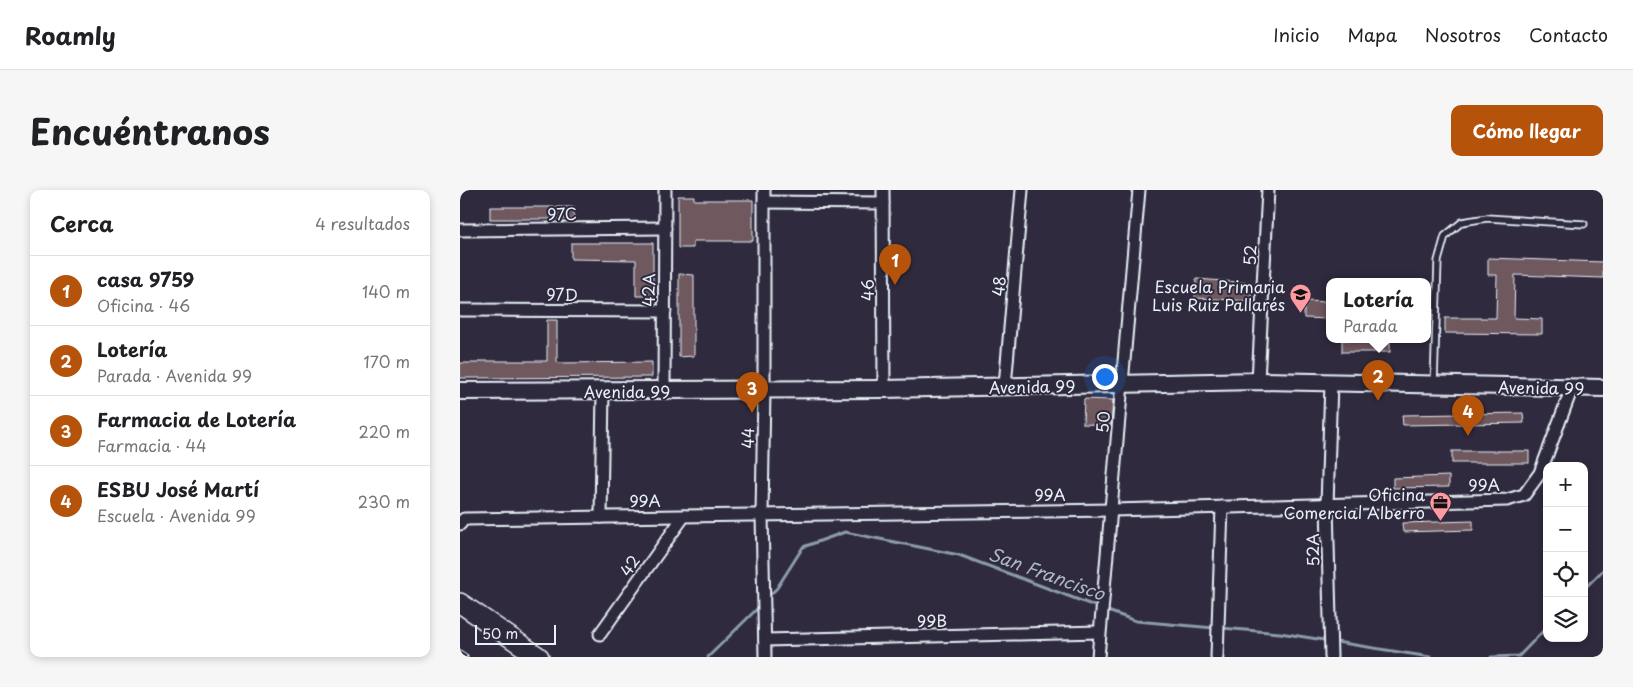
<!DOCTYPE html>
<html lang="es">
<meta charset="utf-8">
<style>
:root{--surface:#fff;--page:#f6f6f6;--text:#202124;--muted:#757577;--line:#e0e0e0;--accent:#b45309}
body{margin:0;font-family:"Playpen Sans",sans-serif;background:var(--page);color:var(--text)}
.controls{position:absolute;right:15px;bottom:15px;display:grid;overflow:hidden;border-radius:10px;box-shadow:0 2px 8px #0003}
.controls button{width:45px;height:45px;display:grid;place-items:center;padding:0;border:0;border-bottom:1px solid var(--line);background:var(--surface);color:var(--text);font:25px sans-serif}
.scale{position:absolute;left:15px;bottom:12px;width:81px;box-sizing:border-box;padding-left:5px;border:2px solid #e8f1f8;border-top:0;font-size:14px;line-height:18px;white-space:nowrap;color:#e8f1f8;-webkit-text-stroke:4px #2f2a3d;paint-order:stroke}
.you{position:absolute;left:644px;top:186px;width:18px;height:18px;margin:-12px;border:4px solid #fff;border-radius:50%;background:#1a73e8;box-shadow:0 0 0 8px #1a73e833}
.badge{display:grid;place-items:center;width:32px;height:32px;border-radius:50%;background:var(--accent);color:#fff;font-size:16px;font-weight:700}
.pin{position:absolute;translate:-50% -41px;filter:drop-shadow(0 1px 2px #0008)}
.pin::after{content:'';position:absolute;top:26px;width:18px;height:15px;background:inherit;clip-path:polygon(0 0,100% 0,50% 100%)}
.popup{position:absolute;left:866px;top:88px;width:105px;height:65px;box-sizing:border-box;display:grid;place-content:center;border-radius:10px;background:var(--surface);filter:drop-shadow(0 1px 4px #0005);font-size:16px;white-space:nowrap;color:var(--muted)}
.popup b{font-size:19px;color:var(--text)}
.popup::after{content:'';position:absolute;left:50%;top:100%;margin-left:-10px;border:10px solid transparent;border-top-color:var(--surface)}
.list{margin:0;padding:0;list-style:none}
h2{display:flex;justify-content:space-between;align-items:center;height:65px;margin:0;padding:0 20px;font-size:21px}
h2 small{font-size:16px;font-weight:400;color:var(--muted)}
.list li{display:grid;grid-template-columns:32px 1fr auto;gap:15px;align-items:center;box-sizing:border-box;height:70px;padding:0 20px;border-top:1px solid var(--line)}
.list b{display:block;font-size:19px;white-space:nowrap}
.list p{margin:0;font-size:16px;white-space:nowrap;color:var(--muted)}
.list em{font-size:16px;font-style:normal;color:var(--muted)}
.icon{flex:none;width:28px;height:28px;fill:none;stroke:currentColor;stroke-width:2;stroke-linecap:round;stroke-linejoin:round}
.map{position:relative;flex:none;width:1143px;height:467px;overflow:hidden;border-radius:10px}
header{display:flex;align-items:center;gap:30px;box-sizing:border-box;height:70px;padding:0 25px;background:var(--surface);border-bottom:1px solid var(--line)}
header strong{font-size:24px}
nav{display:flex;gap:28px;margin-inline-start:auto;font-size:18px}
.intro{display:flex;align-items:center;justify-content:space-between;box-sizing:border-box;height:120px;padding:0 30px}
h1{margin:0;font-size:35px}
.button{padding:12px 22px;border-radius:10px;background:var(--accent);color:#fff;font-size:18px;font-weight:700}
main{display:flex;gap:30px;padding:0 30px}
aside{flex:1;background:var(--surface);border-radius:10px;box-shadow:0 2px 8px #0003}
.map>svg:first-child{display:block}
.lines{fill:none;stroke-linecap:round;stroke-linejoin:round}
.stream{stroke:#8d9cad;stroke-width:3}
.building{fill:#6f595e;stroke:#e8f1f8}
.lane-casing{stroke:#e8f1f8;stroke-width:9}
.street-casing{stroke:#e8f1f8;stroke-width:15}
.secondary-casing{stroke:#e8f1f8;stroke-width:20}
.primary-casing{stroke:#e8f1f8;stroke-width:22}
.lane{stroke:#2f2a3d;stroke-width:5.5}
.street{stroke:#2f2a3d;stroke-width:11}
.secondary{stroke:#2f2a3d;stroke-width:16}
.primary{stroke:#2f2a3d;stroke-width:19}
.rail-casing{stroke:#e8f1f8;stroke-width:5}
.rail{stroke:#2f2a3d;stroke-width:3;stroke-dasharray:9;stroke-linecap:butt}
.labels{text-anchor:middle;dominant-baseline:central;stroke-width:4;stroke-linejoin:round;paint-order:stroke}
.street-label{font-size:16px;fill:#e8f1f8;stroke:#2f2a3d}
.poi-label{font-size:16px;fill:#e8f1f8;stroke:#2f2a3d;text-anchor:end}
.water-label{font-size:18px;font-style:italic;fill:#abb8c6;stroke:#2f2a3d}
</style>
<header>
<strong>Roamly</strong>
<nav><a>Inicio</a><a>Mapa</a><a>Nosotros</a><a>Contacto</a></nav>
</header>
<div class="intro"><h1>Encuéntranos</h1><a class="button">Cómo llegar</a></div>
<main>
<aside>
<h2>Cerca<small>4 resultados</small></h2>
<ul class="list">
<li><span class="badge">1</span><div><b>casa 9759</b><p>Oficina · 46</p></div><em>140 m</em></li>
<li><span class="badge">2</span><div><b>Lotería</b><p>Parada · Avenida 99</p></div><em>170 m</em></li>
<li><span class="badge">3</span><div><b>Farmacia de Lotería</b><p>Farmacia · 44</p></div><em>220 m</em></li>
<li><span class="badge">4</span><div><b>ESBU José Martí</b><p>Escuela · Avenida 99</p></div><em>230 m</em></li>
</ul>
</aside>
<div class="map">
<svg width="1143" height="467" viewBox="0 0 1143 467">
<rect width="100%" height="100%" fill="#2f2a3d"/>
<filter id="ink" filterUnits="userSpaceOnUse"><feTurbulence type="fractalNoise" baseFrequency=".02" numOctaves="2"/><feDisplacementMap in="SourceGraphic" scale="10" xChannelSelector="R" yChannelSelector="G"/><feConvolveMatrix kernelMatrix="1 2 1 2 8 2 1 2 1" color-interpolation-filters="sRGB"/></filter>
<g filter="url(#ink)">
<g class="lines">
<!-- stream -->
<g class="stream">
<polyline points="1124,399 1143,380"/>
<polyline points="307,408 317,398 343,357 385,342 499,365 640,418"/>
<polyline points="645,420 676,431 754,438"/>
<polyline points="761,438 820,443 970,467"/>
<polyline points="248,467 301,415"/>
<polyline points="1031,467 1059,466 1087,437"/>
</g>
</g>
<!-- building -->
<g class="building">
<polygon points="218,6 234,6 234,10 293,10 293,51 233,51 233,58 218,58"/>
<rect x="30" y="17" width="84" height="12"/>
<polygon points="111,53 193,53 193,106 176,106 176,70 111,69"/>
<polygon points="1028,68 1143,72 1143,88 1055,85 1054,128 1082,129 1082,144 985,143 985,128 1036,128 1037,85 1028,85"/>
<polygon points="219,84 234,85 234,166 219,167"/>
<polygon points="736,89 792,93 791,111 735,108"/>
<polygon points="844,111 869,112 869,129 844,128"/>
<polygon points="87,130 97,130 97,171 99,173 192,172 192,187 0,188 0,173 19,173 19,171 87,171"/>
<rect x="882" y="150" width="48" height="12"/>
<polygon points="624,209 653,210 651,235 623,234"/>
<polygon points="1063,223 1064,233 943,235 942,225"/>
<rect x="992" y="261" width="77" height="12"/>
<polygon points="989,286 989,297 933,298 933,288"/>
<polygon points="1013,331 1013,340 943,342 942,333"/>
</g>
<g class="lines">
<defs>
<polyline id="lane" points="974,193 978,71 985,46 1002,32 1027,28 1124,34"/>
<g id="street">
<polyline points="304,0 304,200 302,325 305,467"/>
<polyline points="423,0 424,199"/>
<polyline points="304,12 423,13"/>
<polyline points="0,40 205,38"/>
<polyline points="0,120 205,121"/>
<polyline points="798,191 808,0"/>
<polyline points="545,196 562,0"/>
<polyline points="204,200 205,0"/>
<polyline points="141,327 143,201"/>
<polyline points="0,334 4,329 652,320 1047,310 1064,305 1080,283 1112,198"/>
<polyline points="140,444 224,326"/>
<polyline points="305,450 639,442"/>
<polyline points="638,467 679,0"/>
<polyline points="757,467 762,317"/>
<polyline points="871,467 867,315 871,193"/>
</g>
<polyline id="secondary" points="0,201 424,199 798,191 1143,198"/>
<polyline id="primary" points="0,413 79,467"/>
</defs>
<!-- lane casing -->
<use href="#lane" class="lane-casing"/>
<!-- street casing -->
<use href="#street" class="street-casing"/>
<!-- secondary casing -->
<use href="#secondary" class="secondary-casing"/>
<!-- primary casing -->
<use href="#primary" class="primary-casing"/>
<!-- lane -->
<use href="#lane" class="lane"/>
<!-- street -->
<use href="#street" class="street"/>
<!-- secondary -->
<use href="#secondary" class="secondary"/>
<!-- primary -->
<use href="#primary" class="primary"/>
<defs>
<polyline id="rail" points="0,463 6,467"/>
</defs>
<!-- rail casing -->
<use href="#rail" class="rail-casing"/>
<!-- rail -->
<use href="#rail" class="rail"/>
</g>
</g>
<!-- icons -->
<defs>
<symbol id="school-pin" viewBox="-11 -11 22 30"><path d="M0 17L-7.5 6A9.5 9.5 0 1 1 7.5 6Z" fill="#ff9aa2" stroke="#2f2a3d"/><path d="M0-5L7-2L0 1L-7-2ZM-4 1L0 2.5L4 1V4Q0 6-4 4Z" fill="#111"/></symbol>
<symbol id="office-pin" viewBox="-11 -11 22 30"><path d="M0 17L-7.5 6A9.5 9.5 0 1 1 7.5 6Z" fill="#ff9aa2" stroke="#2f2a3d"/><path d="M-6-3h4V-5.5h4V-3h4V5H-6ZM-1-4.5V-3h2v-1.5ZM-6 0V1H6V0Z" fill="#111"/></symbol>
</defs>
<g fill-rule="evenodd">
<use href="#school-pin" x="828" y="92" width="25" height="34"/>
<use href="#office-pin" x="968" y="300" width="25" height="34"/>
</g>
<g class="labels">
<!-- street labels -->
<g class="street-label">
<text transform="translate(102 23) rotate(-1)">97C</text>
<text transform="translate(789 65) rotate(-87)">52</text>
<text transform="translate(538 96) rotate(-85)">48</text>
<text transform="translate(188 100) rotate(-90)">42A</text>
<text transform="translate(407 100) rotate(-90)">46</text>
<text x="102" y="104">97D</text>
<text transform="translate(572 196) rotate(-1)">Avenida 99</text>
<text transform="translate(1081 197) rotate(1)">Avenida 99</text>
<text x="167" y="201">Avenida 99</text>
<text transform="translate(642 232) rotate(-85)">50</text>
<text transform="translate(287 248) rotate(-89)">44</text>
<text transform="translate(1024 294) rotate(-2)">99A</text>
<text transform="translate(590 304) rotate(-1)">99A</text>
<text transform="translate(185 310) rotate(-1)">99A</text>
<text transform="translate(852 360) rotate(-91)">52A</text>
<text transform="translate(169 375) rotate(-55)">42</text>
<text transform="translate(472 430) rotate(-1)">99B</text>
</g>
<!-- poi labels -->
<g class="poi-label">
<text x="825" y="96">Escuela Primaria<tspan x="825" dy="18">Luis Ruiz Pallarés</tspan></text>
<text x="965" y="304">Oficina<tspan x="965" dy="18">Comercial Alberro</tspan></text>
</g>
<!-- water labels -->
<g class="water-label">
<text transform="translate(587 383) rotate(20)">San Francisco</text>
</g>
</g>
</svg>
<div class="controls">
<button>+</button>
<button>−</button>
<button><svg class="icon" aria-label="locate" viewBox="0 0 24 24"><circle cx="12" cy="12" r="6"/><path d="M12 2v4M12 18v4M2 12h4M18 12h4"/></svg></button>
<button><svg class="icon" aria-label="layers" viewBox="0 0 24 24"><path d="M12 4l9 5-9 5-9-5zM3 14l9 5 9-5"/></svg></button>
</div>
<div class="scale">50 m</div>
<div class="you"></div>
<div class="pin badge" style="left:435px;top:95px">1</div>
<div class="pin badge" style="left:918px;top:211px">2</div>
<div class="popup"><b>Lotería</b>Parada</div>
<div class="pin badge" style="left:292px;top:223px">3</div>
<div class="pin badge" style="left:1008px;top:246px">4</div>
</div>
</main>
